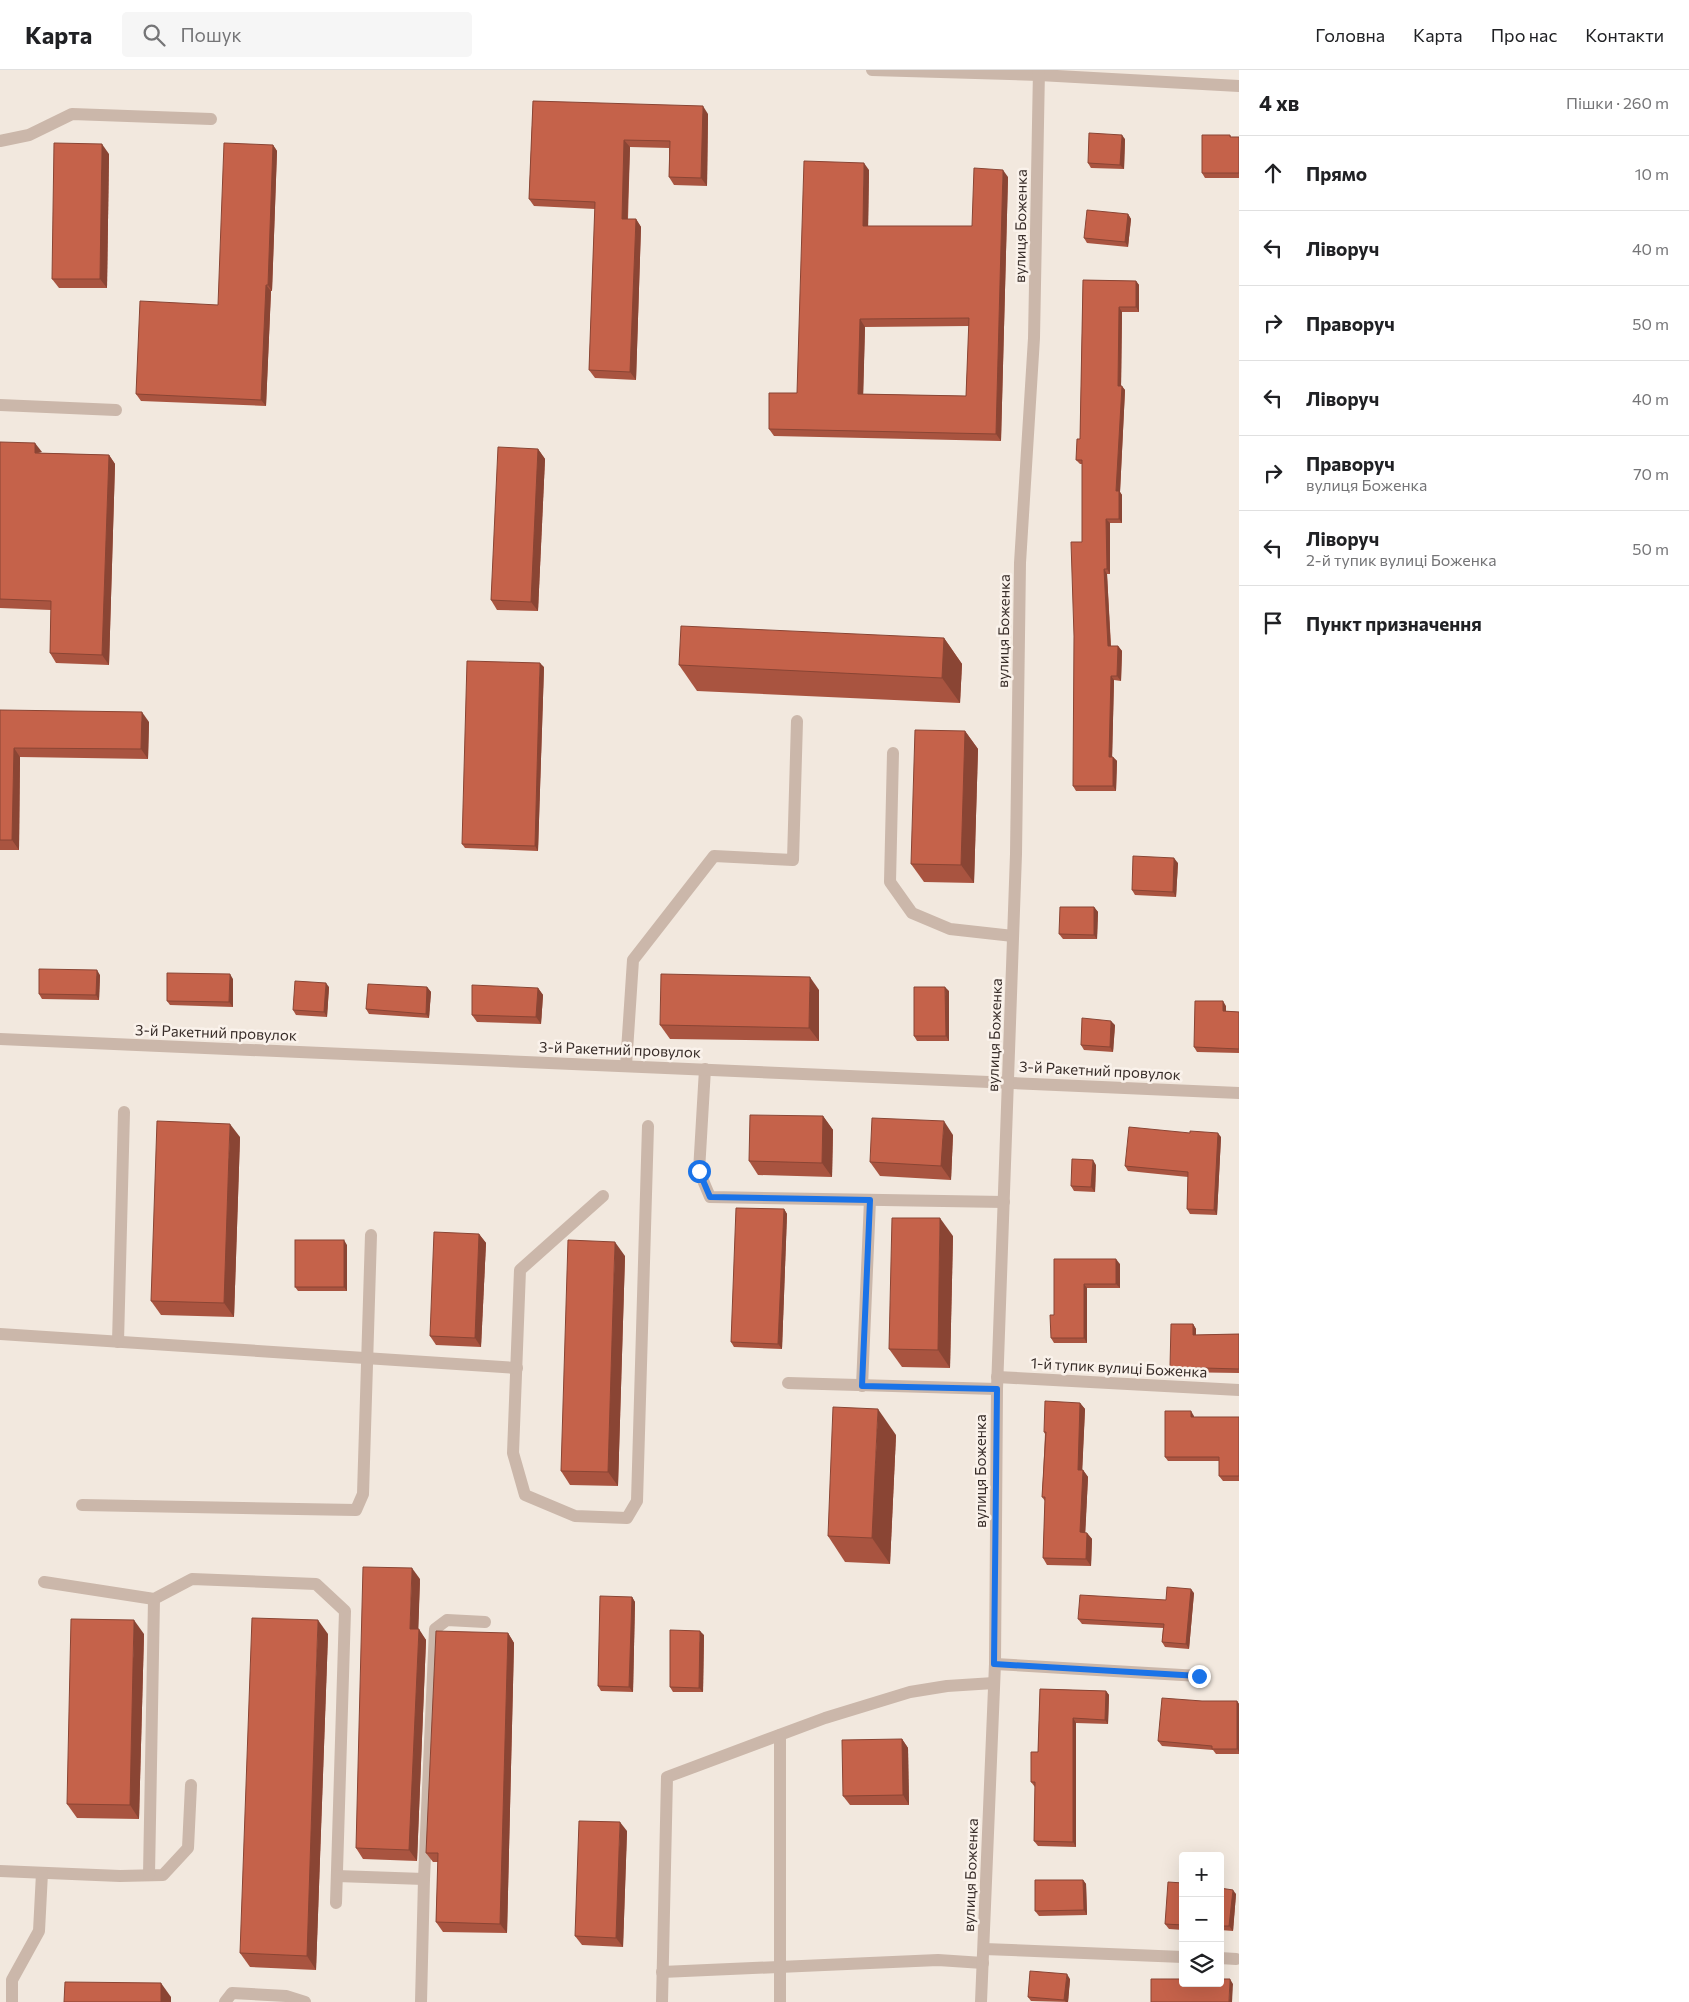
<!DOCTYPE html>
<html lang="uk">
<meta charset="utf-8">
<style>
:root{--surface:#fff;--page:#f6f6f6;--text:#202124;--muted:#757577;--line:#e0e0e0}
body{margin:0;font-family:Commissioner,sans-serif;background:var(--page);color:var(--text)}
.controls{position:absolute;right:15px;bottom:15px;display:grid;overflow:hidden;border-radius:5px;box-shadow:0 5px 20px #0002}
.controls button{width:45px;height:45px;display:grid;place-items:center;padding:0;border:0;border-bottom:1px solid var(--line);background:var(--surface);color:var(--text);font:25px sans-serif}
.stop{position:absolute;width:15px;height:15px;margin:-11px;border:4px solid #1a73e8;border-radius:50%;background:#fff}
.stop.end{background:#1a73e8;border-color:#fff;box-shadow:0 1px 5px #0008}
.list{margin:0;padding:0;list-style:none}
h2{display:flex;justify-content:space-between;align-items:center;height:65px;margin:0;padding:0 20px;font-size:21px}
h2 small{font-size:16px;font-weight:400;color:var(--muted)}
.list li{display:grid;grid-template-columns:32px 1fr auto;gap:15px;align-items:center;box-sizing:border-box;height:75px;padding:0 20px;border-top:1px solid var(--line)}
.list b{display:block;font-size:19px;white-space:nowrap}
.list p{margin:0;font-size:16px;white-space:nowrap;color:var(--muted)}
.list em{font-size:16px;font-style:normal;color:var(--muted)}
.icon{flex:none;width:28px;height:28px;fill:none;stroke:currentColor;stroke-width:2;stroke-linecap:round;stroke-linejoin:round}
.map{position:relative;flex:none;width:1239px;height:1932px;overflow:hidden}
header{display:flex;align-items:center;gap:30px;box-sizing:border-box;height:70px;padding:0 25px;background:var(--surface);border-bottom:1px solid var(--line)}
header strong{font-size:24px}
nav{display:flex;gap:28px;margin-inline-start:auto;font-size:18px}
.search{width:350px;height:45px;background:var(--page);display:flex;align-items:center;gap:12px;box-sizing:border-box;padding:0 18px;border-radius:5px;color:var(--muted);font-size:19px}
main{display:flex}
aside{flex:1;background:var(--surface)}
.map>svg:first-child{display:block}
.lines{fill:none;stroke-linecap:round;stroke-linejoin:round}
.service{stroke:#cbb7aa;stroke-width:12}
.minor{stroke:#cbb7aa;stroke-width:12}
.wall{fill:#a95440;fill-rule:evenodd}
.shaded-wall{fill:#8a4534}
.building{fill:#c5624a;stroke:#8a4534;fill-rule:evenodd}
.route{stroke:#1a73e8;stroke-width:6}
.labels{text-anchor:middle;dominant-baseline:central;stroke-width:5;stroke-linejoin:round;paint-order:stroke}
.street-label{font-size:15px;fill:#382d29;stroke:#faf2eb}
</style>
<header>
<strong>Карта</strong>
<div class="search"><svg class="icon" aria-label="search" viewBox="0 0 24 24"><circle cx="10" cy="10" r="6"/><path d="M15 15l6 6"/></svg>Пошук</div>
<nav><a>Головна</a><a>Карта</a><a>Про нас</a><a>Контакти</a></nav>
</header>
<main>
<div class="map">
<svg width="1239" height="1932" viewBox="0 0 1239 1932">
<rect width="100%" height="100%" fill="#f2e8de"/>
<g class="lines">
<!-- service -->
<g class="service">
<polyline points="0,71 29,65 72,44 211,49"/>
<polyline points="0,335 116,340"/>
<polyline points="893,683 890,812 912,843 950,859 1013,866"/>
<polyline points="626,996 633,890 714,786 793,790 797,651"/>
<polyline points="705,999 699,1101 710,1127 1004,1132"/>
<polyline points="603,1126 520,1200 513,1383 525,1425 575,1446 627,1448 637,1431 648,1056"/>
<polyline points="0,1264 517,1298"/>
<polyline points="118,1272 124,1042"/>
<polyline points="788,1313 997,1319"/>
<polyline points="862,1316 870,1130"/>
<polyline points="82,1435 356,1440 363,1424 371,1165"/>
<polyline points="44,1512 154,1529 192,1509 316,1514 345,1541 336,1833"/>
<polyline points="0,1801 120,1806 163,1805 188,1778 191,1715"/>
<polyline points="149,1805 154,1529"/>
<polyline points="337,1806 424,1809"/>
<polyline points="662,1902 938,1890 983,1893"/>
<polyline points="12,1932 12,1910 39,1861 42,1803"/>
<polyline points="225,1932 232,1923 286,1926 305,1932"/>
<polyline points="421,1932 424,1809 435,1559 447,1550 485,1552"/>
<polyline points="662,1932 667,1707 825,1648 910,1622 947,1616 994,1613"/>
<polyline points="780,1932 780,1665"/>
</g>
<!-- minor -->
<g class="minor">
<polyline points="872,0 1039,5 1239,16"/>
<polyline points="0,969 1239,1023"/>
<polyline points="997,1307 1239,1320"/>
<polyline points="995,1594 1199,1606"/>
<polyline points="984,1879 1183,1887"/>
<polyline points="1220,1888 1236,1889"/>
<polyline points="981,1932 995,1594 997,1319 1016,784 1020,493 1034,268 1039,0"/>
</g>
</g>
<!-- wall -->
<g class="wall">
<polygon points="533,31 708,44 707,116 674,115 669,107 669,78 630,77 628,149 636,149 641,157 636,310 595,308 589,300 595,139 534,136 529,129"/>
<polygon points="1230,65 1231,67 1239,67 1239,108 1205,108 1202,103"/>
<polygon points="1125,69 1124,99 1091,98 1088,93"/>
<polygon points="273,75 277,81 272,221 271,221 266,336 141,331 136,324 218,235"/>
<polygon points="109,84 107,218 59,218 52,209"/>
<path d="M869,100L868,156H972L1008,107L1001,371L774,366L769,359L797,323ZM969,256L966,326L863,324L865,257Z"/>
<polygon points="1128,144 1131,149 1128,177 1087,173 1084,168"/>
<polygon points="1083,210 1136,211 1139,215 1139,242 1122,242 1121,316 1125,320 1120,422 1122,425 1122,453 1110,453 1110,504 1107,504 1111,576 1118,576 1122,581 1121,611 1114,610 1112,687 1113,687 1117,691 1116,721 1076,721 1073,716 1082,472 1082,394 1080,394 1076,390 1080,369"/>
<polygon points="0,372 42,383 109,385 115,394 109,595 56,593 50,583 51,540 0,538"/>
<polygon points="538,379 545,389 538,541 497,540 491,530"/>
<polygon points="944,568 962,594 960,633 697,621 679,595"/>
<polygon points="544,597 538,781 465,778 462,774"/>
<polygon points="0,640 149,652 148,689 20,687 19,780 0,780"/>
<polygon points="965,661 978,679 974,813 924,812 911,794"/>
<polygon points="1178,793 1176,827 1135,825 1132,820"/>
<polygon points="1094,837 1098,842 1097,869 1063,869 1059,864"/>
<polygon points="100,905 99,930 42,929 39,924"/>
<polygon points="233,909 233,937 170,935 167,931"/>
<polygon points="329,917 327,947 296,945 293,940"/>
<polygon points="427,917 431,922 429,948 369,944 366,939"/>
<polygon points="538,918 543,925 541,954 477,952 472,945"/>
<polygon points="819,920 819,971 670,969 660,955"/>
<polygon points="949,921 949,971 917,971 914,966"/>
<polygon points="1226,936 1226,941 1239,942 1239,983 1197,982 1194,977"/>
<polygon points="1115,955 1113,982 1084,980 1081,975"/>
<polygon points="823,1046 833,1060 832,1107 758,1105 749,1091"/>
<polygon points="1190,1063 1221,1067 1217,1145 1190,1144 1187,1139 1188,1107 1128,1101 1125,1096"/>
<polygon points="953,1065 951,1110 880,1106 870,1092"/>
<polygon points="240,1067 234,1247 161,1245 151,1231"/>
<polygon points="1096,1095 1095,1122 1074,1121 1071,1116"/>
<polygon points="784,1139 787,1144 782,1279 734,1277 731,1272"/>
<polygon points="479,1164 486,1173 481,1277 436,1275 430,1266"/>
<polygon points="953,1166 950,1298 902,1297 889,1279"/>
<polygon points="347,1175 347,1221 298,1221 295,1217"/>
<polygon points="625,1186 618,1416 570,1415 561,1401"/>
<polygon points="1054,1189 1120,1194 1120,1218 1087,1218 1087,1273 1054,1273 1051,1268 1054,1245"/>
<polygon points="1193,1254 1196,1259 1196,1265 1239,1264 1239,1303 1174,1302 1170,1297"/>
<polygon points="1080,1333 1085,1339 1082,1400 1083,1400 1088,1407 1085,1463 1087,1463 1092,1469 1091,1496 1047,1495 1043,1488 1045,1431 1042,1427 1045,1364 1044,1362"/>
<polygon points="1194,1346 1194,1347 1239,1347 1239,1411 1223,1411 1219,1406 1219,1391 1168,1391 1165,1387"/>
<polygon points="896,1365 890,1494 845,1492 828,1466"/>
<polygon points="420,1509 418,1559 426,1570 417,1791 363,1789 356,1778"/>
<polygon points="1194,1523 1189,1579 1165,1577 1162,1572 1163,1558 1082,1554 1078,1549 1166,1530"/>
<polygon points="632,1527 635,1532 633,1622 601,1621 598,1616"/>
<polygon points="508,1563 514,1573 507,1863 443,1862 436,1852 438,1792 433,1792 426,1783"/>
<polygon points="144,1564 139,1749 77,1748 67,1734"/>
<polygon points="328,1564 316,1900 250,1897 240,1883"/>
<polygon points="704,1565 703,1622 673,1622 670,1617"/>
<polygon points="1040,1619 1106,1621 1109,1625 1108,1654 1076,1653 1076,1777 1038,1776 1034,1771 1035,1717 1031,1712 1038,1682"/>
<polygon points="1202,1631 1237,1631 1239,1634 1239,1684 1216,1684 1213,1680 1162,1676 1158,1671"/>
<polygon points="902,1669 908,1678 909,1735 850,1735 843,1726"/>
<polygon points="627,1761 623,1877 582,1875 575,1866"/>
<polygon points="1083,1810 1086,1814 1087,1845 1039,1846 1035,1841"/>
<polygon points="1183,1813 1183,1860 1169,1859 1165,1854"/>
<polygon points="1220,1818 1236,1824 1233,1861 1220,1860"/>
<polygon points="1070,1909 1068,1932 1031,1931 1028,1927"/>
</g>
<!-- shaded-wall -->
<g class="shaded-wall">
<polygon points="703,36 708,44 707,116 701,108"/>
<polygon points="1122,65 1125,69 1124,99 1120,95"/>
<polygon points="624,70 630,77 627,156 622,149"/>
<polygon points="102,74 109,84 107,218 100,209"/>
<polygon points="273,75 277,81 272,221 268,215"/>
<polygon points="864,93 869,100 868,163 863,156"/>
<polygon points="1003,100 1008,107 1001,371 996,364"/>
<polygon points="1128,144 1131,149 1128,177 1125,172"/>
<polygon points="636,149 641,157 636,310 630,302"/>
<polygon points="1136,211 1139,215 1139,242 1136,237"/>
<polygon points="266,215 271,221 266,336 261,330"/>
<polygon points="1119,237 1122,242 1121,320 1118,316"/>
<polygon points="860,249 865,257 863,332 858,324"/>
<polygon points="1122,316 1125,320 1120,422 1122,425 1122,453 1119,449 1116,421"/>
<polygon points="35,373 42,382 35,383"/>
<polygon points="538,379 545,389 538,541 531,532"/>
<polygon points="109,385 115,394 109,595 102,585"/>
<polygon points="1106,449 1110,453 1110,504 1107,499"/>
<polygon points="1104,499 1107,504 1111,581 1108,576"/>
<polygon points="944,568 962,594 960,633 942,608"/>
<polygon points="1118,576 1122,581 1121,611 1117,606"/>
<polygon points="540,593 544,597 538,781 535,776"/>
<polygon points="1111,606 1114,610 1112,691 1109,687"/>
<polygon points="142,642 149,652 148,689 141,679"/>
<polygon points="965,661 978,679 974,813 961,795"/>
<polygon points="14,678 20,687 19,780 12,770"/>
<polygon points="1113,687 1117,691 1116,721 1113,716"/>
<polygon points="1174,788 1178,793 1176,827 1173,822"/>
<polygon points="1094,837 1098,842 1097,869 1094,865"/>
<polygon points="97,900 100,905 99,930 96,925"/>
<polygon points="230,904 233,909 233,937 229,932"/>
<polygon points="810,907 819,920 819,971 809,958"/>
<polygon points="326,913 329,917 327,947 324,942"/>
<polygon points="427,917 431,922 429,948 426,944"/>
<polygon points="945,917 949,921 949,971 946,966"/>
<polygon points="538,918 543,925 541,954 536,947"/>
<polygon points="1223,931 1226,936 1226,946 1223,941"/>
<polygon points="1111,951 1115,955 1113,982 1110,977"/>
<polygon points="823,1046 833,1060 832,1107 822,1093"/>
<polygon points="944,1051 953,1065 951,1110 941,1096"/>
<polygon points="230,1054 240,1067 234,1247 224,1233"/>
<polygon points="1218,1063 1221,1067 1217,1145 1214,1140"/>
<polygon points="1093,1090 1096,1095 1095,1122 1091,1117"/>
<polygon points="784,1139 787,1144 782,1279 778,1274"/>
<polygon points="940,1148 953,1166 950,1298 938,1280"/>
<polygon points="479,1164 486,1173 481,1277 475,1268"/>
<polygon points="344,1170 347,1175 347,1221 344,1217"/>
<polygon points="615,1172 625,1186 618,1416 608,1402"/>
<polygon points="1116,1189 1120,1194 1120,1218 1116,1214"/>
<polygon points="1084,1214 1087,1218 1087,1273 1084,1268"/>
<polygon points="1193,1254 1196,1259 1196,1270 1193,1265"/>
<polygon points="1080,1333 1085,1339 1082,1406 1078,1400"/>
<polygon points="878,1339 896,1365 890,1494 872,1468"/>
<polygon points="1191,1341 1194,1346 1194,1352 1191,1347"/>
<polygon points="1083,1400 1088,1407 1085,1469 1080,1462"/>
<polygon points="1087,1463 1092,1469 1091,1496 1086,1489"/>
<polygon points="412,1498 420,1509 418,1570 410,1559"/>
<polygon points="1191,1519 1194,1523 1189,1579 1186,1574"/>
<polygon points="632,1527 635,1532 633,1622 629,1617"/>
<polygon points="134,1550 144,1564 139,1749 130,1735"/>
<polygon points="318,1550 328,1564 316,1900 307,1886"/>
<polygon points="419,1559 426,1570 417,1791 409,1780"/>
<polygon points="700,1561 704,1565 703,1622 699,1618"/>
<polygon points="508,1563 514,1573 507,1863 500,1854"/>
<polygon points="1106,1621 1109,1625 1108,1654 1105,1650"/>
<polygon points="1237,1631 1239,1634 1239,1682 1237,1679"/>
<polygon points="1073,1648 1076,1653 1076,1777 1073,1772"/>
<polygon points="902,1669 908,1678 909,1735 903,1725"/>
<polygon points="620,1752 627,1761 623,1877 616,1868"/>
<polygon points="1083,1810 1086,1814 1087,1845 1084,1840"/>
<polygon points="1233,1820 1236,1824 1233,1861 1229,1856"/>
<polygon points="1067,1904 1070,1909 1068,1932 1066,1932 1064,1930"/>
<polygon points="1230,1909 1233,1914 1232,1932 1229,1932"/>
<polygon points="161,1913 171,1927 171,1932 161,1932"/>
</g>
<!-- building -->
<g class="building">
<polygon points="533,31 703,36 701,108 669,107 670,71 624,70 622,149 636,149 630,302 589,300 595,132 529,129"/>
<polygon points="1089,63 1122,65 1120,95 1088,93"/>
<polygon points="1202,65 1230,65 1230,67 1239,67 1239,103 1202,103"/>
<polygon points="54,73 102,74 100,209 52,209"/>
<polygon points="224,73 273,75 268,215 266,215 261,330 136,324 140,231 218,235"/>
<path d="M804,91L864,93L863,156H972L974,98L1003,100L996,364L769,359V323H797ZM969,248L966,326L858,324L860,249Z"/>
<polygon points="1087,140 1128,144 1125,172 1084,168"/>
<polygon points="1083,210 1136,211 1136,237 1119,237 1118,316 1122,316 1116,421 1119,421 1119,449 1106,449 1107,499 1104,499 1108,576 1118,576 1117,606 1111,606 1109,687 1113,687 1113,716 1073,716 1074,566 1071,472 1082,472 1082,390 1076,390 1077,369 1080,369"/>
<polygon points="0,372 35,373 35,383 109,385 102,585 50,583 51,531 0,529"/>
<polygon points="498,377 538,379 531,532 491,530"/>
<polygon points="681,556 944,568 942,608 679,595"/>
<polygon points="467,591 540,593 535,776 462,774"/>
<polygon points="0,640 142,642 141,679 14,678 12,770 0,770"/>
<polygon points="915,660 965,661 961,795 911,794"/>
<polygon points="1133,786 1174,788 1173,822 1132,820"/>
<polygon points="1060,837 1094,837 1094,865 1059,864"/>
<polygon points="39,899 97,900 96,925 39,924"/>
<polygon points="167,903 230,904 229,932 167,931"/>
<polygon points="661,904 810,907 809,958 660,955"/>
<polygon points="295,911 326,913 324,942 293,940"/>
<polygon points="368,914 427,917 426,944 366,939"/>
<polygon points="472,915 538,918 536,947 472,945"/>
<polygon points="914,917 945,917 946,966 914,966"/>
<polygon points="1195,931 1223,931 1223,941 1239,942 1239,979 1194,977"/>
<polygon points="1082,948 1111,951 1110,977 1081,975"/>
<polygon points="750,1045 823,1046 822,1093 749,1091"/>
<polygon points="872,1048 944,1051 941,1096 870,1092"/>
<polygon points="157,1051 230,1054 224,1233 151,1231"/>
<polygon points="1129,1057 1190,1063 1190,1061 1218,1063 1214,1140 1187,1139 1188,1102 1125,1096"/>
<polygon points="1072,1089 1093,1090 1091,1117 1071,1116"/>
<polygon points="736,1138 784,1139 778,1274 731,1272"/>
<polygon points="892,1148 940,1148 938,1280 889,1279"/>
<polygon points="434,1162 479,1164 475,1268 430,1266"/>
<rect x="295" y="1170" width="49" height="47"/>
<polygon points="568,1170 615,1172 608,1402 561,1401"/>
<polygon points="1054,1189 1116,1189 1116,1214 1084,1214 1084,1268 1051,1268 1050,1245 1054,1245"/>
<polygon points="1171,1254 1193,1254 1193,1265 1239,1264 1239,1299 1170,1297"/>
<polygon points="1045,1331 1080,1333 1078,1400 1083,1400 1080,1462 1087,1463 1086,1489 1043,1488 1045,1427 1042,1427 1046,1362 1044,1362"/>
<polygon points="833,1337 878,1339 872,1468 828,1466"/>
<polygon points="1165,1341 1191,1341 1191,1347 1239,1347 1239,1406 1219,1406 1219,1387 1165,1387"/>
<polygon points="363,1497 412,1498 410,1559 419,1559 409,1780 356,1778"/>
<polygon points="1167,1517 1191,1519 1186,1574 1162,1572 1164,1554 1078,1549 1080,1525 1166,1530"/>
<polygon points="600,1526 632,1527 629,1617 598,1616"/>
<polygon points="252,1548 318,1550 307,1886 240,1883"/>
<polygon points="71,1549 134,1550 130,1735 67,1734"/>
<polygon points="670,1560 700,1561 699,1618 670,1617"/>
<polygon points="436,1561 508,1563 500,1854 436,1852 438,1783 426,1783"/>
<polygon points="1040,1619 1106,1621 1105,1650 1073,1648 1073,1772 1034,1771 1035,1712 1031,1712 1031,1682 1038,1682"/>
<polygon points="1162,1628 1202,1631 1237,1631 1237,1679 1212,1679 1212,1676 1158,1671"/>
<polygon points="902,1669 903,1725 843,1726 842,1670"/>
<polygon points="579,1751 620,1752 616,1868 575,1866"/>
<polygon points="1035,1810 1083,1810 1084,1840 1035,1841"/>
<polygon points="1168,1812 1183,1813 1183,1855 1165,1854"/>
<polygon points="1220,1818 1233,1820 1229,1856 1220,1856"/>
<polygon points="1030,1901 1067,1904 1064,1930 1028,1927"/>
<polygon points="1151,1909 1183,1909 1183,1913 1220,1913 1220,1909 1230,1909 1229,1932 1151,1932"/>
<polygon points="65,1912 161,1913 161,1932 64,1932"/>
</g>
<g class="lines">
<!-- route -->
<polyline class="route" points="699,1101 710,1127 870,1130 862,1316 997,1319 994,1594 1199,1606"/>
</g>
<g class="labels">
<!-- street labels -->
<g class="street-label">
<text transform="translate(1020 156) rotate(-89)">вулиця Боженка</text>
<text transform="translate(1003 561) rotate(-89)">вулиця Боженка</text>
<text transform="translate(216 962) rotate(2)">3-й Ракетний провулок</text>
<text transform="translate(994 965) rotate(-88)">вулиця Боженка</text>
<text transform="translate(620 979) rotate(2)">3-й Ракетний провулок</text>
<text transform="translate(1100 1000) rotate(3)">3-й Ракетний провулок</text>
<text transform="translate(1119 1297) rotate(3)">1-й тупик вулиці Боженка</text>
<text transform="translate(980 1401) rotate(-90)">вулиця Боженка</text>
<text transform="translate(970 1805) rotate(-88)">вулиця Боженка</text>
</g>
</g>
</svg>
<div class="controls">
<button>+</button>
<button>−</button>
<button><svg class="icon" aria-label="layers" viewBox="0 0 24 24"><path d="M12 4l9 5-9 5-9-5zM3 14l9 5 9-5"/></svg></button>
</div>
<div class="stop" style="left:699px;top:1101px"></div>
<div class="stop end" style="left:1199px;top:1606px"></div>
</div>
<aside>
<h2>4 хв<small>Пішки · 260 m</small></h2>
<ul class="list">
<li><svg class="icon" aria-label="ahead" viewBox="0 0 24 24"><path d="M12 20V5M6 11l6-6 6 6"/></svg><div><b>Прямо</b></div><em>10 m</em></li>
<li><svg class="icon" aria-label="left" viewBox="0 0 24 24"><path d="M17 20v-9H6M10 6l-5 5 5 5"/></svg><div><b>Ліворуч</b></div><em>40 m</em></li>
<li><svg class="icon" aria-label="right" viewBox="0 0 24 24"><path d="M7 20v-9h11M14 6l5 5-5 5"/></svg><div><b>Праворуч</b></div><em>50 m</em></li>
<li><svg class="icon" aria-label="left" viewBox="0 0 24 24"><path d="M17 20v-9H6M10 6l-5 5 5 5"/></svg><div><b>Ліворуч</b></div><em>40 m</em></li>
<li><svg class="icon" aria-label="right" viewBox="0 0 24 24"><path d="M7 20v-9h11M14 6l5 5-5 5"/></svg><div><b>Праворуч</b><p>вулиця Боженка</p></div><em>70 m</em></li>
<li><svg class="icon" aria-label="left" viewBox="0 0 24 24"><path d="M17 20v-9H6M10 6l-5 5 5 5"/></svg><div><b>Ліворуч</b><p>2-й тупик вулиці Боженка</p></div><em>50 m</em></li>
<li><svg class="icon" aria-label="arrive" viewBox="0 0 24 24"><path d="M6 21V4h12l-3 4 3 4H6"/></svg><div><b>Пункт призначення</b></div></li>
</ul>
</aside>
</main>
